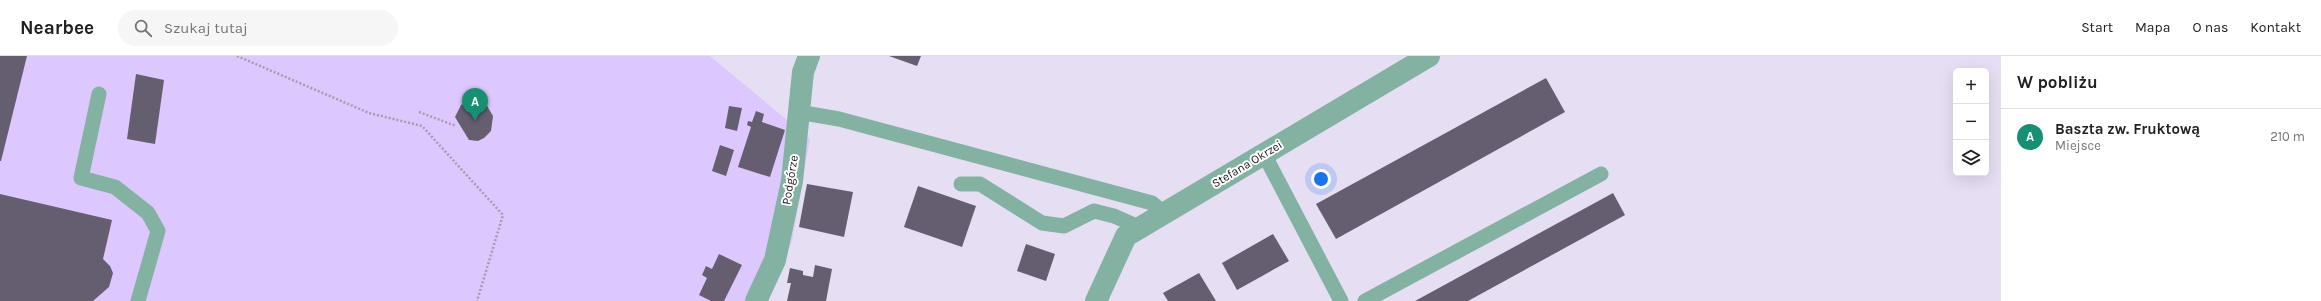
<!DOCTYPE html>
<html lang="pl">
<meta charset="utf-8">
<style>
:root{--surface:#fff;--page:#f6f6f6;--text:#202124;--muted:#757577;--line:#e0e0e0;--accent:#178f72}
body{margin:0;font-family:Karla,sans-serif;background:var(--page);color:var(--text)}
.controls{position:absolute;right:12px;top:12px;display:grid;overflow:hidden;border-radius:6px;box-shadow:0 4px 16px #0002}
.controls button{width:36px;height:36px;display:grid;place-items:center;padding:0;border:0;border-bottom:1px solid var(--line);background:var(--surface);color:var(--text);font:20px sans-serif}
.you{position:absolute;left:1321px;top:123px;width:14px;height:14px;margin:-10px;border:3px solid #fff;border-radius:50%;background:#1a73e8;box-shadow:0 0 0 6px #1a73e833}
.badge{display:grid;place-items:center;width:26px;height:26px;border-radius:50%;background:var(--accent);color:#fff;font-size:13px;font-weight:700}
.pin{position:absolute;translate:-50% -33px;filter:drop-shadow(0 1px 2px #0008)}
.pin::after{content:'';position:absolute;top:21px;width:14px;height:12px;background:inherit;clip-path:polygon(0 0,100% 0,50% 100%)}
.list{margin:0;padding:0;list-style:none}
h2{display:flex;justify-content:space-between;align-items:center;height:52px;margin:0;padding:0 16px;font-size:17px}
h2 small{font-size:13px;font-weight:400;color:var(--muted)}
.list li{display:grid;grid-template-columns:26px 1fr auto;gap:12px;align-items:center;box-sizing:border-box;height:56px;padding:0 16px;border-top:1px solid var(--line)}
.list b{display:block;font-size:15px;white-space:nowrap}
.list p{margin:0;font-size:13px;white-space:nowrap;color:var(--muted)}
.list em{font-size:13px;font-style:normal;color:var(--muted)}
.icon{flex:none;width:22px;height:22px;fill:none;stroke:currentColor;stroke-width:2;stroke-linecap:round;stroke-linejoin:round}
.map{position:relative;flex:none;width:2001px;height:245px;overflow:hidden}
header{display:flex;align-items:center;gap:24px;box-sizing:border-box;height:56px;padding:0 20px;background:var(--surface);border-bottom:1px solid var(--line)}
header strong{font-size:19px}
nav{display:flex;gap:22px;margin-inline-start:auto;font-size:14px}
.search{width:280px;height:36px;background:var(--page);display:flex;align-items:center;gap:10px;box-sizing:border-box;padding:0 14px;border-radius:22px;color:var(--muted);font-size:15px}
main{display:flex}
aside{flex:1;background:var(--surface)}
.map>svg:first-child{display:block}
.green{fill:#dcc8fe}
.building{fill:#655e70}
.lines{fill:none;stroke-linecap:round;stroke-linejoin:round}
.path{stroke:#a39ead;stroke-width:2.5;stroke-dasharray:2 2;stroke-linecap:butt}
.lane{stroke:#83b2a2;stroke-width:15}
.street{stroke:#83b2a2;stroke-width:22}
.labels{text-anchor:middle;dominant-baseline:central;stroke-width:4;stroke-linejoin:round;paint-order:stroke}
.street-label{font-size:12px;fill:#19161d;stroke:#fff}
</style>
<header>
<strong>Nearbee</strong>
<div class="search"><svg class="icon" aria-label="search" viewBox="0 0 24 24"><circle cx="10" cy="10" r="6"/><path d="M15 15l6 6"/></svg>Szukaj tutaj</div>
<nav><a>Start</a><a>Mapa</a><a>O nas</a><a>Kontakt</a></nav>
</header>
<main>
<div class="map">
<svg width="2001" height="245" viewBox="0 0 2001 245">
<rect width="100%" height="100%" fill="#e6dff3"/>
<!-- green -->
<polygon class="green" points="0,0 710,0 810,83 792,185 768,245 0,245"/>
<!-- building -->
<g class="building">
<polygon points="0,0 27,0 1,105 0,105"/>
<polygon points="889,0 921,0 917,10"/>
<polygon points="136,18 164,24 155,88 127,83"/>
<polygon points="1546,22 1565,56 1336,183 1316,148"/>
<polygon points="471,45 477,45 486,48 493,60 491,75 484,82 478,85 469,84 455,61 461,49"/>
<polygon points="729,50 742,52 737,75 725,72"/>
<polygon points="756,55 764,58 762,66 785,74 770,121 738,111 751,71 747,69 748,65 752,66"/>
<polygon points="720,89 734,94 726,120 712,115"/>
<polygon points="807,128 853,136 844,181 799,171"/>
<polygon points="918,130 976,150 962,191 904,171"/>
<polygon points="1613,137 1625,159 1468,245 1415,245"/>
<polygon points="0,138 112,164 103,203 110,210 113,217 109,231 93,245 0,245"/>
<polygon points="1273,178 1289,205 1237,234 1222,207"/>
<polygon points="1026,188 1055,198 1046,225 1017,215"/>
<polygon points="719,198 742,209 724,245 711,245 699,239 707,222 702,219 706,210 712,213"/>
<polygon points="815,209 832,213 826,245 787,245 791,227 787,227 790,212 803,215 803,219 813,221"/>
<polygon points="1199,217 1216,245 1168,245 1163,237"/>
</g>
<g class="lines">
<!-- path -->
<g class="path">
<polyline points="237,0 369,57 422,70 503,159 477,245"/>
<polyline points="419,56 456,70"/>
</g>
<!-- lane -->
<g class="lane">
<polyline points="99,38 81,122 115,131 148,157 158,175 138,245"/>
<polyline points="798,56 839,63 1152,147 1164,157"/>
<polyline points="1264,98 1341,245"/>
<polyline points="961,128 980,128 1042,167 1064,170 1094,155 1114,160 1141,172"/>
<polyline points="1365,245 1601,118"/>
</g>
<!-- street -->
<g class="street">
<polyline points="756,245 775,204 792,125 803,16 809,0"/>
<polyline points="1096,245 1126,180 1429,0"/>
</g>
</g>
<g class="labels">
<!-- street labels -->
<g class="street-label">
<text transform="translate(1247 108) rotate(-31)">Stefana Okrzei</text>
<text transform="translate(790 124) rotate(-81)">Podgórze</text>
</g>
</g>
</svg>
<div class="controls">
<button>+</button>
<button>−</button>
<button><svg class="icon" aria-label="layers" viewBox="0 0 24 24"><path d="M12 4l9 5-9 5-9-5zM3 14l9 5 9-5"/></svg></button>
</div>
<div class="you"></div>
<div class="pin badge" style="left:475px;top:65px">A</div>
</div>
<aside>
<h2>W pobliżu<small></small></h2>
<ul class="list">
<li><span class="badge">A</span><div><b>Baszta zw. Fruktową</b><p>Miejsce</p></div><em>210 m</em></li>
</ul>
</aside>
</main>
